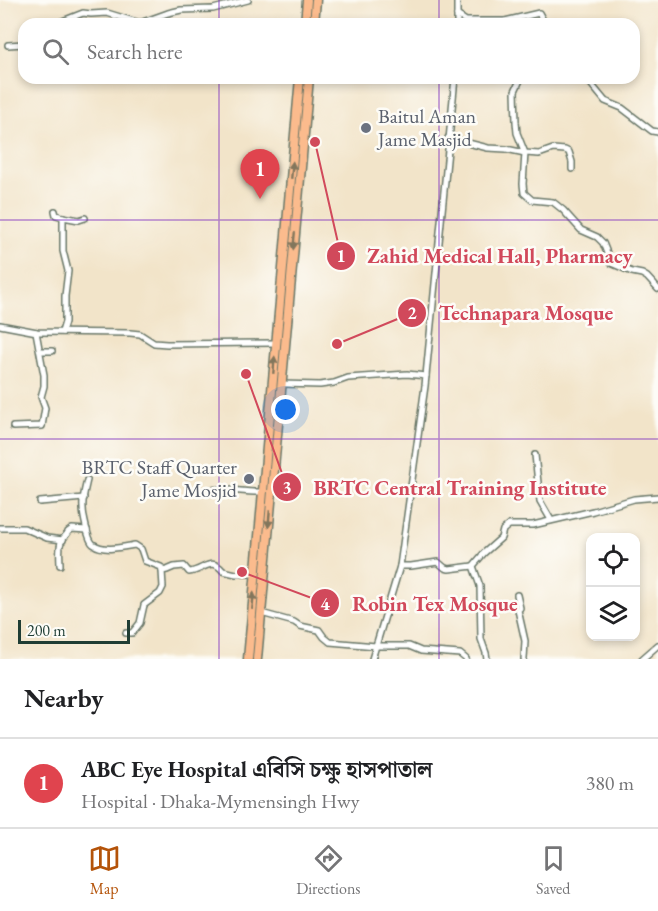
<!DOCTYPE html>
<meta charset="utf-8">
<style>
:root{--surface:#fff;--page:#f6f6f6;--text:#202124;--muted:#757577;--line:#e0e0e0;--accent:#b45309}
body{margin:0;font-family:"EB Garamond","Noto Serif Bengali",serif;background:var(--page);color:var(--text)}
.controls{position:absolute;right:18px;bottom:18px;display:grid;overflow:hidden;border-radius:12px;box-shadow:0 3px 9px #0003}
.controls button{width:54px;height:54px;display:grid;place-items:center;padding:0;border:0;border-bottom:2px solid var(--line);background:var(--surface);color:var(--text);font:30px sans-serif}
.scale{position:absolute;left:18px;bottom:15px;width:112px;box-sizing:border-box;padding-left:6px;border:3px solid #1f3d34;border-top:0;font-size:16px;line-height:21px;white-space:nowrap;color:#1f3d34;-webkit-text-stroke:4px #fdfcf7;paint-order:stroke}
.you{position:absolute;left:286px;top:410px;width:21px;height:21px;margin:-15px;border:4px solid #fff;border-radius:50%;background:#1a73e8;box-shadow:0 0 0 9px #1a73e833}
.badge{display:grid;place-items:center;width:39px;height:39px;border-radius:50%;background:var(--accent);color:#fff;font-size:20px;font-weight:700}
.pin{position:absolute;translate:-50% -50px;filter:drop-shadow(0 2px 3px #0008)}
.pin::after{content:'';position:absolute;top:32px;width:21px;height:18px;background:inherit;clip-path:polygon(0 0,100% 0,50% 100%)}
.list{margin:0;padding:0;list-style:none}
h2{display:flex;justify-content:space-between;align-items:center;height:78px;margin:0;padding:0 24px;font-size:26px}
h2 small{font-size:20px;font-weight:400;color:var(--muted)}
.list li{display:grid;grid-template-columns:39px 1fr auto;gap:18px;align-items:center;box-sizing:border-box;height:90px;padding:0 24px;border-top:2px solid var(--line)}
.list b{display:block;font-size:22px;white-space:nowrap}
.list p{margin:0;font-size:20px;white-space:nowrap;color:var(--muted)}
.list em{font-size:20px;font-style:normal;color:var(--muted)}
.icon{flex:none;width:33px;height:33px;fill:none;stroke:currentColor;stroke-width:2;stroke-linecap:round;stroke-linejoin:round}
.map{position:relative;flex:none;width:658px;height:659px;overflow:hidden}
.search{position:absolute;background:var(--surface);box-shadow:0 3px 9px #0003;left:18px;right:18px;top:18px;height:66px;display:flex;align-items:center;gap:15px;box-sizing:border-box;padding:0 21px;border-radius:18px;color:var(--muted);font-size:22px}
.sheet{height:168px;background:var(--surface)}
nav{display:flex;justify-content:space-around;align-items:center;box-sizing:border-box;height:84px;border-top:2px solid var(--line);background:var(--surface);font-size:16px;color:var(--muted)}
nav a{display:grid;justify-items:center;gap:3px}
nav .on{color:var(--accent)}
.map>svg:first-child{display:block}
.lines{fill:none;stroke-linecap:round;stroke-linejoin:round}
.minor-casing{stroke:#697768;stroke-width:8}
.highway-casing{stroke:#697768;stroke-width:11}
.minor{stroke:#fff;stroke-width:5}
.highway{stroke:#fbbb8d;stroke-width:8}
.oneway{fill:#82765c}
.grid{fill:none;stroke:#7b2cbf;stroke-width:1.5;stroke-opacity:0.55}
.worship-dot{fill:#6b7280;stroke:#fdfcf7;stroke-width:2}
.labels{text-anchor:middle;dominant-baseline:central;stroke-width:5;stroke-linejoin:round;paint-order:stroke}
.worship-label{font-size:20px;fill:#5b616d;stroke:#fdfcf7;text-anchor:start}
.leader{fill:none;stroke:#d1495b;stroke-width:2}
.callout-dot{fill:#d1495b;stroke:#fdfcf7;stroke-width:2}
.mark-label{font-size:18px;text-anchor:middle;font-weight:bold;fill:#fff}
.callout-label{font-size:21px;text-anchor:middle;font-weight:bold;fill:#d1495b;stroke:#fdfcf7;stroke-width:5;stroke-linejoin:round;paint-order:stroke}
</style>
<div class="map">
<svg width="658" height="659" viewBox="0 0 658 659">
<rect width="100%" height="100%" fill="#fdfcf7"/>
<filter id="ink" filterUnits="userSpaceOnUse"><feTurbulence type="fractalNoise" baseFrequency=".0167" numOctaves="2"/><feDisplacementMap in="SourceGraphic" scale="12" xChannelSelector="R" yChannelSelector="G"/><feConvolveMatrix kernelMatrix="1 2 1 2 8 2 1 2 1" color-interpolation-filters="sRGB"/></filter>
<filter id="wash" filterUnits="userSpaceOnUse"><feTurbulence type="fractalNoise" baseFrequency=".008" numOctaves="4" result="noise"/><feDisplacementMap in="SourceGraphic" scale="24" xChannelSelector="R" yChannelSelector="G"/><feGaussianBlur stdDeviation="1.35" result="paint"/><feColorMatrix in="noise" values="0 0 0 0 0 0 0 0 0 0 0 0 0 0 0 0 0 1.4 0 .05"/><feComposite in="paint" operator="in"/></filter>
<g filter="url(#wash)">
<rect width="100%" height="100%" fill="#f2e4c9"/>
</g>
<g filter="url(#ink)">
<g class="lines">
<defs>
<g id="minor">
<polyline points="457,15 466,21 505,21 506,24"/>
<polyline points="505,21 539,13 545,24"/>
<polyline points="55,24 83,13 91,14 107,13 140,23 168,13 181,10 213,9 248,0"/>
<polyline points="457,24 457,0"/>
<polyline points="8,45 24,44"/>
<polyline points="521,78 515,91 516,122 517,133 525,153 523,184 524,193 532,200 553,202 563,210 581,230 597,237 603,243 611,263 632,272 642,274 647,277 658,289"/>
<polyline points="586,78 605,101 622,108 652,131 658,132"/>
<polyline points="448,138 488,148 506,149 525,153 539,154 553,149 565,150 569,152 572,162 572,169"/>
<polyline points="55,211 56,215 63,217 63,251 68,271 65,296 65,322 62,332"/>
<polyline points="63,217 79,220 85,218"/>
<polyline points="0,325 37,332 130,333 140,334 154,343 167,344 276,343"/>
<polyline points="40,351 52,351"/>
<polyline points="281,384 320,385 334,383 348,378 407,374 426,376"/>
<polyline points="13,427 42,426 45,408 41,397 44,386 44,375 36,332"/>
<polyline points="535,455 540,501 551,520"/>
<path d="M87,480C85,489 82,499 83,508C83,515 88,540 93,544C104,552 123,547 135,545L141,549L145,561L161,567L162,571L167,570L174,567L184,566L189,572C203,571 211,556 223,571L236,574H255"/>
<path d="M208,493L209,490C226,488 245,493 262,492"/>
<polyline points="40,502 84,498"/>
<polyline points="0,528 24,528 47,538 63,540"/>
<path d="M60,565C60,558 58,546 62,540C64,537 67,535 68,532L72,529L87,530"/>
<polyline points="400,566 411,566 438,562 445,568 449,569 473,566"/>
<polyline points="517,595 520,608 518,610 525,641 524,659"/>
<polyline points="261,613 294,622 300,626 319,630 324,637 330,642 376,646 409,646 421,651 460,654 466,659"/>
<polyline points="126,633 132,633 140,623 144,605 160,593 163,587 162,571"/>
<polyline points="372,659 400,566 425,386 455,78"/>
<polyline points="487,659 486,653 481,639 480,586 473,566 484,553 501,538 503,530 509,525 533,525 593,511 634,499 658,497"/>
<polyline points="642,659 658,645"/>
</g>
<g id="highway">
<polyline points="305,24 307,0"/>
<polyline points="314,24 316,0"/>
<polyline points="248,659 300,78"/>
<polyline points="257,659 309,78"/>
</g>
</defs>
<!-- minor casing -->
<use href="#minor" class="minor-casing"/>
<!-- highway casing -->
<use href="#highway" class="highway-casing"/>
<!-- minor -->
<use href="#minor" class="minor"/>
<!-- highway -->
<use href="#highway" class="highway"/>
</g>
<!-- one-way arrows -->
<defs><path id="oneway-solid" d="M-6-.8H1V-3.2L6.5 0L1 3.2V.8H-6Z" transform="scale(1.5)"/></defs>
<g class="oneway">
<use href="#oneway-solid" transform="translate(292 170) rotate(-85)"/>
<use href="#oneway-solid" transform="translate(294 241) rotate(95)"/>
<use href="#oneway-solid" transform="translate(274 365) rotate(-85)"/>
<use href="#oneway-solid" transform="translate(269 519) rotate(95)"/>
<use href="#oneway-solid" transform="translate(253 601) rotate(-85)"/>
</g>
</g>
<!-- grid -->
<path class="grid" d="M219,0V24M439,0V24M219,78V659M439,78V659M0,220H658M0,439H658"/>
<!-- markers -->
<g class="worship-dot">
<circle cx="366" cy="128" r="6"/>
<circle cx="249" cy="479" r="6"/>
</g>
<g class="labels">
<!-- worship labels -->
<g class="worship-label">
<text x="378" y="116">Baitul Aman<tspan x="378" dy="23">Jame Masjid</tspan></text>
<text x="237" y="467" text-anchor="end">BRTC Staff Quarter<tspan x="237" dy="23">Jame Mosjid</tspan></text>
</g>
</g>
<!-- callouts -->
<path class="leader" d="M315 142L341 256M337 344L412 313M246 374L287 487M242 572L325 603"/>
<g class="callout-dot">
<circle cx="315" cy="142" r="6"/>
<circle cx="337" cy="344" r="6"/>
<circle cx="246" cy="374" r="6"/>
<circle cx="242" cy="572" r="6"/>
<circle cx="341" cy="256" r="15"/>
<circle cx="412" cy="313" r="15"/>
<circle cx="287" cy="487" r="15"/>
<circle cx="325" cy="603" r="15"/>
</g>
<g class="mark-label">
<text x="341" y="262">1</text>
<text x="412" y="319">2</text>
<text x="287" y="494">3</text>
<text x="325" y="610">4</text>
</g>
<g class="callout-label">
<text x="500" y="263">Zahid Medical Hall, Pharmacy</text>
<text x="526" y="320">Technapara Mosque</text>
<text x="460" y="495">BRTC Central Training Institute</text>
<text x="435" y="611">Robin Tex Mosque</text>
</g>
</svg>
<div class="controls">
<button><svg class="icon" aria-label="locate" viewBox="0 0 24 24"><circle cx="12" cy="12" r="6"/><path d="M12 2v4M12 18v4M2 12h4M18 12h4"/></svg></button>
<button><svg class="icon" aria-label="layers" viewBox="0 0 24 24"><path d="M12 4l9 5-9 5-9-5zM3 14l9 5 9-5"/></svg></button>
</div>
<div class="scale">200 m</div>
<div class="you"></div>
<div class="pin badge" style="left:260px;top:199px;background:#e0444e">1</div>
<div class="search"><svg class="icon" aria-label="search" viewBox="0 0 24 24"><circle cx="10" cy="10" r="6"/><path d="M15 15l6 6"/></svg>Search here</div>
</div>
<section class="sheet">
<h2>Nearby<small></small></h2>
<ul class="list">
<li><span class="badge" style="background:#e0444e">1</span><div><b>ABC Eye Hospital এবিসি চক্ষু হাসপাতাল</b><p>Hospital · Dhaka-Mymensingh Hwy</p></div><em>380 m</em></li>
</ul>
</section>
<nav>
<a class="on"><svg class="icon" aria-label="map" viewBox="0 0 24 24"><path d="M3 6l6-2 6 2 6-2v14l-6 2-6-2-6 2zM9 4v14M15 6v14"/></svg>Map</a>
<a><svg class="icon" aria-label="directions" viewBox="0 0 24 24"><path d="M12 3l9 9-9 9-9-9zM9 14v-3h6M13 9l2 2-2 2"/></svg>Directions</a>
<a><svg class="icon" aria-label="saved" viewBox="0 0 24 24"><path d="M7 4h10v16l-5-4-5 4z"/></svg>Saved</a>
</nav>
